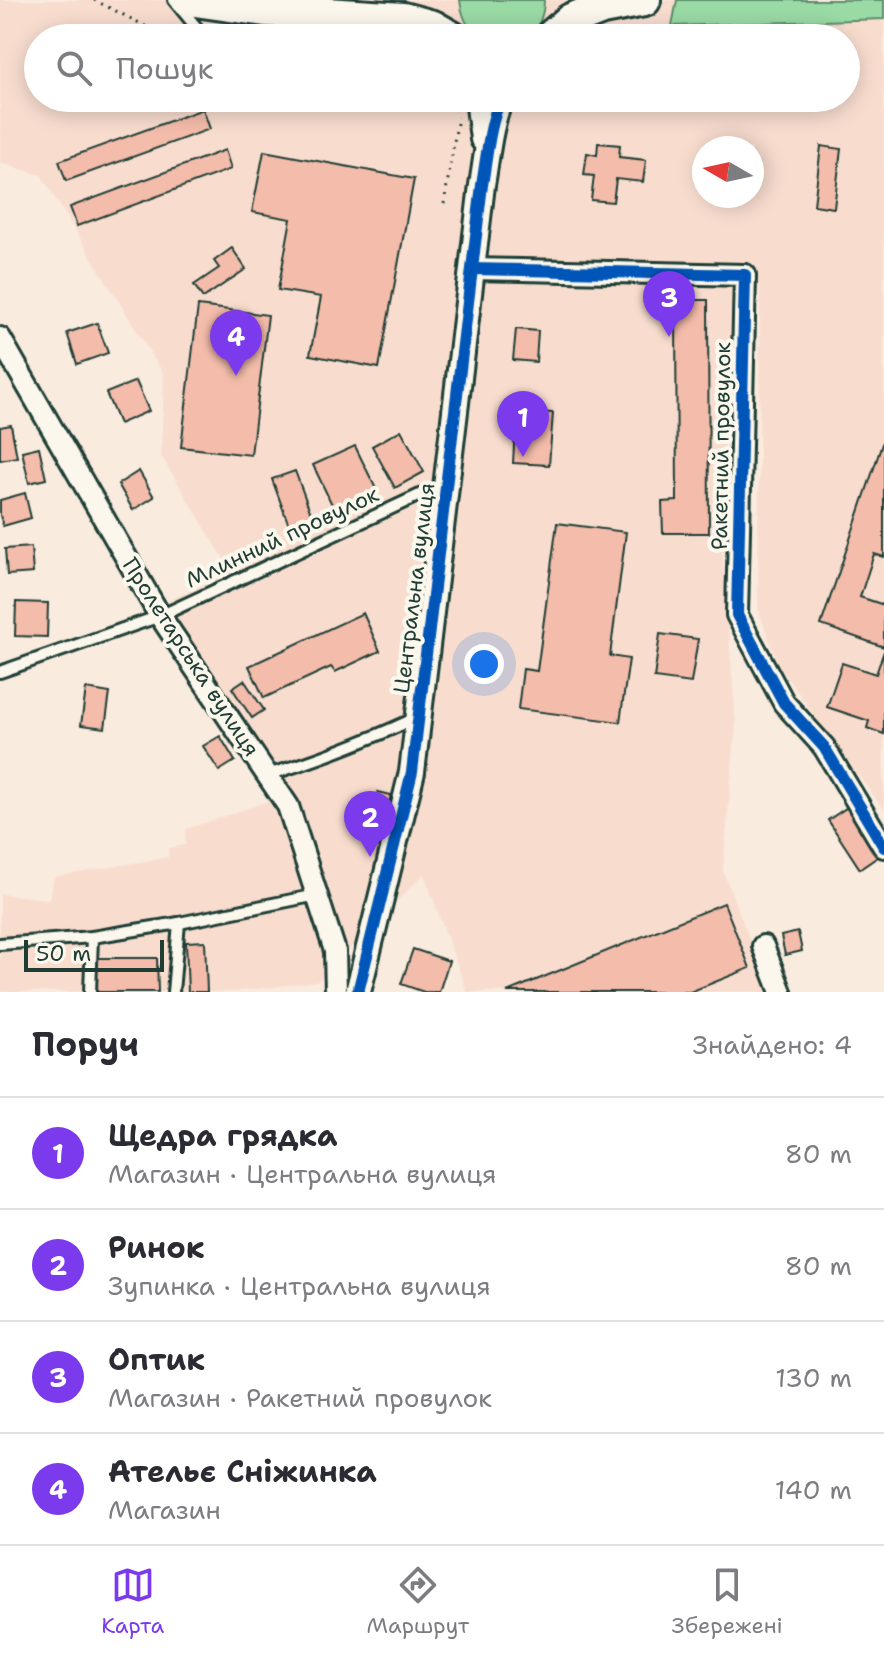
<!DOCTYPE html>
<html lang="uk">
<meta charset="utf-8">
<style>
:root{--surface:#fff;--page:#f7f7f7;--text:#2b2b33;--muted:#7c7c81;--line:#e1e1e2;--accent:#7c3aed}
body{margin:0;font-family:"Shantell Sans",sans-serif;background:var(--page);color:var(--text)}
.compass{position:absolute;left:692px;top:136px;width:72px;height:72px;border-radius:50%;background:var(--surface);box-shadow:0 4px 20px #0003;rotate:279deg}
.scale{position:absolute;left:24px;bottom:20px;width:140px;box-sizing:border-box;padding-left:8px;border:4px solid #1f3d34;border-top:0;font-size:22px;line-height:28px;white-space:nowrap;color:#1f3d34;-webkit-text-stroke:6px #fbf7ec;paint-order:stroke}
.you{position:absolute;left:484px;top:664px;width:28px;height:28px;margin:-20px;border:6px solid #fff;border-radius:50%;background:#1a73e8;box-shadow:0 0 0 12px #1a73e833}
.badge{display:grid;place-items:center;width:52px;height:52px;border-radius:50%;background:var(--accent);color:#fff;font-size:26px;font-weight:700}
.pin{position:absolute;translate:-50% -66px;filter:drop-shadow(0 2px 4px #0008)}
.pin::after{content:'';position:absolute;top:42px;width:28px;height:24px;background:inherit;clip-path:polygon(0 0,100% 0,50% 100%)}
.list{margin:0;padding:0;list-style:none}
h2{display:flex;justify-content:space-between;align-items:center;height:104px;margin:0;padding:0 32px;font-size:34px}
h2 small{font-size:26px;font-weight:400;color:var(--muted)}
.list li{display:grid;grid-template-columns:52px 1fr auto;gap:24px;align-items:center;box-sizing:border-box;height:112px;padding:0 32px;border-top:2px solid var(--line)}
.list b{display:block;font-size:30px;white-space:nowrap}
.list p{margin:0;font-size:26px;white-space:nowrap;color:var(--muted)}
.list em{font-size:26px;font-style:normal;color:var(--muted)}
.icon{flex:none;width:44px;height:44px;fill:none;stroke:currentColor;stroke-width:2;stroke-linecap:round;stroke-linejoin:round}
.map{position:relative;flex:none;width:884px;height:992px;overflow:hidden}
.search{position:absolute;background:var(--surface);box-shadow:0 4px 20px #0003;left:24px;right:24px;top:24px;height:88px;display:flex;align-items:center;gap:20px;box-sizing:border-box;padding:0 28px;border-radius:44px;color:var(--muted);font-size:30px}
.sheet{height:552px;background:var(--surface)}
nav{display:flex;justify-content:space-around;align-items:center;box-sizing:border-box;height:112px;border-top:2px solid var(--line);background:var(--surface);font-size:22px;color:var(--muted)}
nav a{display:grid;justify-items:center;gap:4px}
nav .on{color:var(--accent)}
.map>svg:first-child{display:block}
.built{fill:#f8ddcf;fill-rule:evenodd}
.green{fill:#99daa5;stroke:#5c8c6c;stroke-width:2}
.building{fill:#f4bcaa;stroke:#1f3d34;stroke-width:2}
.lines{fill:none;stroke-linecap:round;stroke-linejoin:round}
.service-casing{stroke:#1f3d34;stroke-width:16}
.minor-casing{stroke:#1f3d34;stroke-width:26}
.tertiary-casing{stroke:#1f3d34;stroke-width:30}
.primary-casing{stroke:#1f3d34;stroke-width:38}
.path{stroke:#1f3d34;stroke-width:3;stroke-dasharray:2 6;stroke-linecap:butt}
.service{stroke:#fbf7ec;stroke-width:10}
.minor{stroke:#fbf7ec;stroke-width:20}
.tertiary{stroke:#fbf7ec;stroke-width:24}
.primary{stroke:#fbf7ec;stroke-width:32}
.cycleway-casing{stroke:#fbf7ec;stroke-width:17}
.cycleway{stroke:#0057b8;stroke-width:12}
.labels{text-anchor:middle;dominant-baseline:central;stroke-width:8;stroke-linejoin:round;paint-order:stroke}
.street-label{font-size:22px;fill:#1f3d34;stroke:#fbf7ec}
</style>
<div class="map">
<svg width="884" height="992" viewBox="0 0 884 992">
<rect width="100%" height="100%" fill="#faebdf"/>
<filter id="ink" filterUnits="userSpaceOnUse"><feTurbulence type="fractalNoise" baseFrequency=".0125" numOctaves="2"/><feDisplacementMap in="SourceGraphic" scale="16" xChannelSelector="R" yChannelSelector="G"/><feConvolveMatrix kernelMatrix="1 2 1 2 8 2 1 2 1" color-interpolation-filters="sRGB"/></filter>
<g filter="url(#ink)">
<!-- built -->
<path class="built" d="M0,0H677L673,26L884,19V810L779,667L758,609L760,283L717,485L736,724L723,871L770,992H467L424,874L318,981L235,992H0V894L49,899L54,877L168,857L169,848L185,845L186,829L281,797L148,610L232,572L161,456L164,375L41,175L0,163ZM38,38H846V98H38ZM704,148H752V196H704Z"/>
<!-- green -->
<g class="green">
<path d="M460,0H544C544,14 538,35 522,38C510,41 494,38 481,38C467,29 462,16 460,0Z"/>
<polygon points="677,0 884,0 884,19 672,26"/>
</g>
<!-- building -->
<g class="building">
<polygon points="203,109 210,129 66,181 59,161"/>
<polygon points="598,143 620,145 619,157 646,160 643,182 616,179 613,202 591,200 594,176 584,175 587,153 597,155"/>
<polygon points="821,146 841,149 834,208 814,205"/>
<polygon points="225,150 231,169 77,226 70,207"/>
<polygon points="264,151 414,179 379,368 310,355 321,297 278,290 291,219 252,212"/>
<polygon points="232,248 246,269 203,298 194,285 219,268 214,261"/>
<polygon points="660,300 708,300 709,533 663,533 662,502 677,501 676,309 660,309"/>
<polygon points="198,306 268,315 251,455 181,447"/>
<polygon points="97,323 108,353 77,364 67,333"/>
<polygon points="516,329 538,331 536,362 513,360"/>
<polygon points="136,381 149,411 119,424 106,393"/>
<polygon points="516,411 553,413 549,465 513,463"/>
<polygon points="11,425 17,457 0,460 0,427"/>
<polygon points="401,430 424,472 395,488 372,446"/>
<polygon points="884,438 884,557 874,554 860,597 884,605 884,647 821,625"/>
<polygon points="355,446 378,493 336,513 313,465"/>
<polygon points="39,447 46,479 29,483 22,451"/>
<polygon points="139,471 154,497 133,510 118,484"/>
<polygon points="295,471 313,519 290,528 272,479"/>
<polygon points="25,493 31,518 3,526 0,515 0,500"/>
<polygon points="557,523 626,532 610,656 629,659 620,722 518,709 523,669 537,671"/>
<polygon points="31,547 33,573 7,575 5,549"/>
<polygon points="16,602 48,603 47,637 15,636"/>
<polygon points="363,613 380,651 335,672 331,667 264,698 249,666"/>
<polygon points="660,634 698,639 691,683 654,678"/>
<polygon points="884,651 884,734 867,728 869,721 827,707 842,663 876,674"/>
<polygon points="244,680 264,710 252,718 232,688"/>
<polygon points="86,689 110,693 105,728 81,725"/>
<polygon points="220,736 235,761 219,771 203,746"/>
<polygon points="378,792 391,795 386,815 373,813"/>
<polygon points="849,806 882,854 860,869 828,820"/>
<polygon points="724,903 750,968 690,992 507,992"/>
<polygon points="798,932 802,951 785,955 781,936"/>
<polygon points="205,941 207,992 188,992 186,942"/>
<polygon points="413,949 449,961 439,992 424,992 401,984"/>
<polygon points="92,958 157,958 158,992 92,992"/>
</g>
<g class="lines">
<defs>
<g id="service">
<polyline points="174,0 205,38"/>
<polyline points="326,38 340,21"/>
<polyline points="0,672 160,616 424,493 445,490"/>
<path d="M267,775C319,760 368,740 416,718"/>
<polyline points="0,944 92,937 179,923 317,895"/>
<polyline points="90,992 92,937"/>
<polyline points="173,992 179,923"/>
</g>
<g id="minor">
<polyline points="472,269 745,275 737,615 784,703 824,747 884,847"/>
<polyline points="0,338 160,616 288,806 335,951 336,992"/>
<polyline points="763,946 781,992"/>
</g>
<g id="tertiary">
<polyline points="478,98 483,139"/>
<path d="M358,992L412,772L482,185C487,156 489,125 501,98"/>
</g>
<g id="primary">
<polyline points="195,0 265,10 403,19 433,27 452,38"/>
<polyline points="550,38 571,20 602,8 644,0"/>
</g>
</defs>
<!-- service casing -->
<use href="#service" class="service-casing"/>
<!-- minor casing -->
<use href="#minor" class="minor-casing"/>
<!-- tertiary casing -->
<use href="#tertiary" class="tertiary-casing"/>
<!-- primary casing -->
<use href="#primary" class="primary-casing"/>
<!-- path -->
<g class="path">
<polyline points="94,0 169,38"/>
<polyline points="219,32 262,38"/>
<polyline points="446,98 457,110"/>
<polyline points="444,204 458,117"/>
</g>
<!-- service -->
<use href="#service" class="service"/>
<!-- minor -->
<use href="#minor" class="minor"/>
<!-- tertiary -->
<use href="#tertiary" class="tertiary"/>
<!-- primary -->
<use href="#primary" class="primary"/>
<defs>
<g id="cycleway">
<polyline points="472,269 745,275 737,615 784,703 824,747 884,847"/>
<path d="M358,992L412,772L482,185C487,156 489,125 501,98"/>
</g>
</defs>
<!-- cycleway casing -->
<use href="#cycleway" class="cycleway-casing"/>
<!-- cycleway -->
<use href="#cycleway" class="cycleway"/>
</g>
</g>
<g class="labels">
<!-- street labels -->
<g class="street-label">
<text transform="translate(721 446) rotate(-89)">Ракетний провулок</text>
<text transform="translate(282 537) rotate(-25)">Млинний провулок</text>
<text transform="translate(414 588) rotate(-83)">Центральна вулиця</text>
<text transform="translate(191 657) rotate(57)">Пролетарська вулиця</text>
</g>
</g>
</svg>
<svg class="compass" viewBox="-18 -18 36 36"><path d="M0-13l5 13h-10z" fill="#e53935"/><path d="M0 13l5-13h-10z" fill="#7c7c81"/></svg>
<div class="scale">50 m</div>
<div class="you"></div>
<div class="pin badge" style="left:523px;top:457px">1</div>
<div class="pin badge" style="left:370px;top:857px">2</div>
<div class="pin badge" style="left:669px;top:337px">3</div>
<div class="pin badge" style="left:236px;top:376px">4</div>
<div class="search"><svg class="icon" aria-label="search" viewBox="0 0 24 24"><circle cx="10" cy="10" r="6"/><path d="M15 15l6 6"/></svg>Пошук</div>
</div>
<section class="sheet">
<h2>Поруч<small>Знайдено: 4</small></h2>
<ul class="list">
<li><span class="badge">1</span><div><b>Щедра грядка</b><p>Магазин · Центральна вулиця</p></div><em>80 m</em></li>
<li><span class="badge">2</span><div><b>Ринок</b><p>Зупинка · Центральна вулиця</p></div><em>80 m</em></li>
<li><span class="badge">3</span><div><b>Оптик</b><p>Магазин · Ракетний провулок</p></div><em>130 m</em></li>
<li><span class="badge">4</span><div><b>Ательє Сніжинка</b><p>Магазин</p></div><em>140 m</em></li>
</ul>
</section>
<nav>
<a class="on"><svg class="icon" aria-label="map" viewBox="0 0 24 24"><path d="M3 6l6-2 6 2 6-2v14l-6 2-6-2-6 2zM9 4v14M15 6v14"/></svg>Карта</a>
<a><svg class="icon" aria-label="directions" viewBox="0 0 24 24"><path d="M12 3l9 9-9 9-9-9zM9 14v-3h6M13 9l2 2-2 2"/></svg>Маршрут</a>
<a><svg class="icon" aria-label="saved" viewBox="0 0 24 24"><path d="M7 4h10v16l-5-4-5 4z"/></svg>Збережені</a>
</nav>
